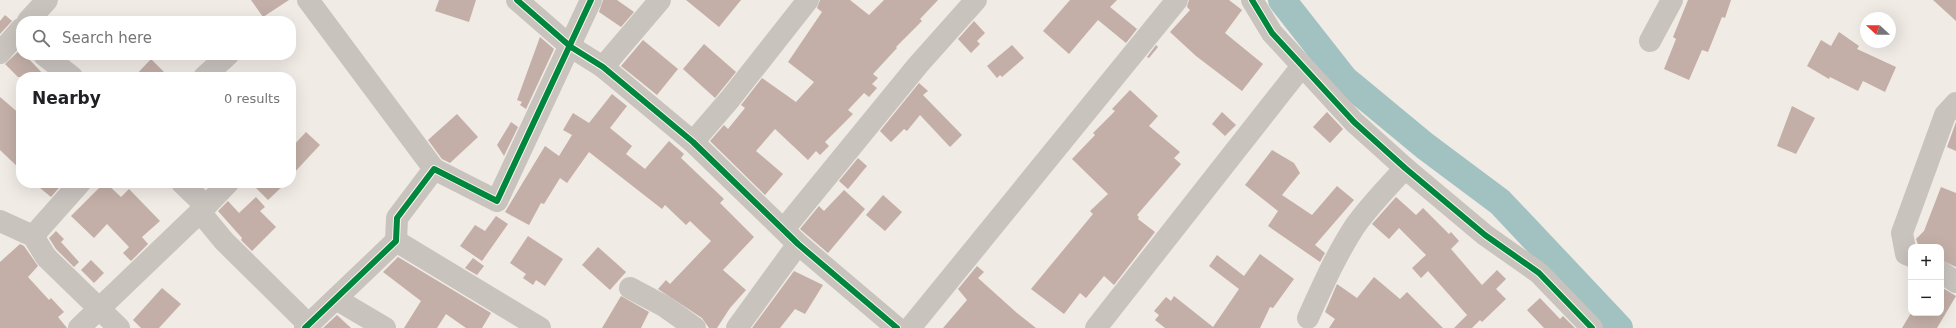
<!DOCTYPE html>
<meta charset="utf-8">
<style>
:root{--surface:#fff;--page:#f6f6f6;--text:#202124;--muted:#757577;--line:#e0e0e0}
body{margin:0;font-family:"DejaVu Sans",sans-serif;background:var(--page);color:var(--text)}
.controls{position:absolute;right:12px;bottom:12px;display:grid;overflow:hidden;border-radius:8px;box-shadow:0 4px 16px #0002}
.controls button{width:36px;height:36px;display:grid;place-items:center;padding:0;border:0;border-bottom:1px solid var(--line);background:var(--surface);color:var(--text);font:20px sans-serif}
.compass{position:absolute;left:1860px;top:12px;width:36px;height:36px;border-radius:50%;background:var(--surface);box-shadow:0 4px 16px #0002;rotate:291deg}
.list{margin:0;padding:0;list-style:none}
h2{display:flex;justify-content:space-between;align-items:center;height:52px;margin:0;padding:0 16px;font-size:17px}
h2 small{font-size:13px;font-weight:400;color:var(--muted)}
.icon{flex:none;width:22px;height:22px;fill:none;stroke:currentColor;stroke-width:2;stroke-linecap:round;stroke-linejoin:round}
.map{position:relative;flex:none;width:1956px;height:328px;overflow:hidden}
.search{position:absolute;background:var(--surface);box-shadow:0 4px 16px #0002;left:16px;top:16px;width:280px;height:44px;display:flex;align-items:center;gap:10px;box-sizing:border-box;padding:0 14px;border-radius:16px;color:var(--muted);font-size:15px}
.panel{position:absolute;background:var(--surface);box-shadow:0 4px 16px #0002;left:16px;top:72px;width:280px;height:116px;border-radius:16px}
.map>svg:first-child{display:block}
.lines{fill:none;stroke-linecap:round;stroke-linejoin:round}
.river{stroke:#a1c2c1;stroke-width:28}
.building{fill:#c3afa7}
.minor{stroke:#c9c3be;stroke-width:22}
.cycleway-casing{stroke:#fbf5ee;stroke-width:8}
.cycleway{stroke:#00873e;stroke-width:6}
</style>
<div class="map">
<svg width="1956" height="328" viewBox="0 0 1956 328">
<rect width="100%" height="100%" fill="#f0ebe5"/>
<g class="lines">
<!-- river -->
<polyline class="river" points="1282,0 1344,79 1425,146 1500,202 1619,328"/>
</g>
<!-- building -->
<g class="building">
<polygon points="251,0 289,0 263,17"/>
<polygon points="439,0 476,0 469,22 435,11"/>
<polygon points="603,0 617,0 634,12 621,27 599,12"/>
<polygon points="686,0 741,0 719,27"/>
<polygon points="820,0 850,0 869,15 884,0 938,0 920,19 922,21 896,47 897,48 873,74 878,78 872,84 877,88 869,97 864,93 848,110 853,114 825,142 829,146 820,155 816,151 808,160 775,129 756,151 783,174 765,195 710,141 724,125 728,129 745,108 741,105 762,78 796,102 814,82 788,62 822,12 817,8"/>
<polygon points="1070,0 1117,0 1110,7 1137,29 1126,43 1098,20 1069,54 1043,31"/>
<polygon points="1189,0 1229,0 1242,10 1225,33 1263,64 1242,91 1196,56 1170,32 1190,10 1187,7"/>
<polygon points="1688,0 1731,0 1725,18 1722,17 1708,52 1702,50 1689,80 1664,69 1676,39 1673,37"/>
<polygon points="1933,0 1956,0 1956,21"/>
<polygon points="5,15 12,21 0,34 0,21"/>
<polygon points="974,21 985,33 977,41 980,44 971,53 958,39"/>
<polygon points="1839,32 1859,46 1857,49 1896,67 1885,92 1863,81 1858,91 1830,77 1829,79 1807,66 1821,40 1831,46"/>
<polygon points="540,37 554,49 526,109 520,105 522,102 517,100"/>
<polygon points="643,40 678,69 657,95 621,66"/>
<polygon points="704,44 736,72 715,98 683,69"/>
<polygon points="1012,45 1024,58 1002,77 1000,75 997,78 987,66"/>
<polygon points="1156,45 1158,47 1149,58 1147,57"/>
<polygon points="20,50 21,55 25,55 46,77 18,77 5,64"/>
<polygon points="151,59 169,77 134,77"/>
<polygon points="919,83 928,91 923,95 962,135 950,147 920,115 907,131 904,129 891,142 880,131"/>
<polygon points="1130,90 1158,116 1149,126 1180,152 1174,158 1181,164 1137,215 1139,217 1138,219 1155,232 1114,285 1104,276 1086,298 1080,293 1064,314 1031,289 1093,214 1090,211 1108,194 1072,159 1095,135 1093,133 1115,111 1112,109"/>
<polygon points="612,94 627,106 610,128 632,146 626,154 645,169 669,141 684,154 681,158 724,199 720,203 754,237 723,270 746,290 730,308 717,328 709,328 702,318 658,289 666,280 670,284 711,241 690,221 686,225 665,205 662,209 589,152 567,183 560,178 544,204 541,203 529,225 505,212 545,146 559,156 572,135 563,130 573,113 589,123"/>
<polygon points="0,97 21,115 21,170 0,150"/>
<polygon points="1792,106 1815,118 1796,154 1777,146"/>
<polygon points="1222,112 1236,125 1225,136 1212,124"/>
<polygon points="1327,112 1343,129 1330,143 1313,127"/>
<polygon points="457,114 478,137 450,163 442,159 428,140"/>
<polygon points="511,122 518,127 504,156 497,145"/>
<polygon points="1956,122 1956,151 1947,147"/>
<polygon points="306,132 320,145 291,176 291,148"/>
<polygon points="1272,150 1294,163 1300,173 1282,195 1312,215 1337,186 1354,200 1315,245 1325,253 1320,262 1268,226 1278,211 1245,185"/>
<polygon points="858,158 867,166 848,189 839,181"/>
<polygon points="34,183 63,183 51,197"/>
<polygon points="104,183 106,183 121,197 129,189 160,221 142,237 148,244 131,261 123,253 129,247 107,224 94,238 71,216"/>
<polygon points="251,183 286,183 268,200"/>
<polygon points="1941,187 1956,193 1956,267 1941,260 1941,247 1919,247 1916,239 1924,231"/>
<polygon points="844,190 865,209 828,253 800,229 819,206 824,211"/>
<polygon points="883,195 902,212 885,231 866,215"/>
<polygon points="256,197 265,207 260,211 276,227 252,251 241,240 242,238 218,211 228,201 239,213"/>
<polygon points="1396,197 1416,215 1423,208 1449,234 1451,232 1459,241 1451,249 1482,285 1497,270 1506,279 1496,289 1506,299 1482,322 1480,320 1472,328 1454,328 1467,315 1428,271 1421,278 1412,268 1426,255 1399,228 1389,239 1372,224"/>
<polygon points="496,216 508,224 482,261 460,246 475,225 485,231"/>
<polygon points="56,231 64,239 61,242 79,262 74,267 56,249 49,238"/>
<polygon points="528,236 563,259 545,286 536,280 533,285 523,278 526,274 510,263"/>
<polygon points="20,244 24,246 38,266 28,277 49,300 51,298 64,312 58,317 67,328 0,328 0,262"/>
<polygon points="598,247 626,272 610,290 582,265"/>
<polygon points="1260,254 1294,279 1273,308 1270,307 1260,328 1165,328 1155,320 1159,315 1154,311 1166,297 1171,301 1174,296 1213,327 1239,289 1209,266 1217,255 1244,276"/>
<polygon points="398,257 491,313 482,328 466,328 446,314 437,328 404,328 421,301 383,272"/>
<polygon points="473,258 484,266 477,275 465,268"/>
<polygon points="91,260 104,273 94,283 81,270"/>
<polygon points="977,266 984,272 978,278 1017,313 1036,328 943,328 967,300 958,289"/>
<polygon points="794,271 823,285 805,314 795,309 780,328 752,328"/>
<polygon points="1374,277 1400,299 1407,292 1443,328 1329,328 1335,319 1325,312 1337,284 1357,298"/>
<polygon points="1941,287 1956,296 1937,328 1902,328 1911,313 1941,313"/>
<polygon points="162,288 181,304 159,328 141,328 133,320"/>
<polygon points="621,296 649,312 641,328 602,328"/>
<polygon points="1540,298 1560,319 1563,316 1575,328 1544,328 1527,310"/>
<polygon points="337,315 351,328 323,328"/>
</g>
<g class="lines">
<!-- minor -->
<g class="minor">
<polyline points="308,0 434,169"/>
<polyline points="517,0 571,47 603,67 693,142 798,244 897,328"/>
<polyline points="1252,0 1272,33 1354,122 1405,168 1485,235 1539,273 1592,328"/>
<polyline points="28,21 47,0"/>
<polyline points="1650,41 1672,0"/>
<polyline points="0,53 21,29"/>
<polyline points="44,55 72,77"/>
<polyline points="603,67 660,0"/>
<polyline points="204,77 228,55"/>
<polyline points="693,142 730,99 808,0"/>
<polyline points="182,183 206,206 200,212 224,241 309,325"/>
<polyline points="206,206 228,183"/>
<polyline points="0,221 33,236 46,257 119,328"/>
<polyline points="784,229 918,65 976,0"/>
<polyline points="33,236 80,183"/>
<polyline points="396,241 540,328"/>
<polyline points="1911,256 1906,254 1902,233 1945,115 1956,103"/>
<polyline points="1941,272 1956,282"/>
<polyline points="630,288 664,306 695,328"/>
<polyline points="336,299 385,328"/>
<path d="M1308,318C1322,287 1336,255 1355,226C1370,205 1388,187 1405,168"/>
<polyline points="79,328 200,212"/>
<polyline points="305,328 396,241 397,218 434,169 497,201 591,0"/>
<polyline points="737,328 798,244"/>
<polyline points="910,328 1177,0"/>
<polyline points="1096,328 1302,66"/>
</g>
<defs>
<g id="cycleway">
<polyline points="517,0 571,47 603,67 693,142 798,244 897,328"/>
<polyline points="1252,0 1272,33 1354,122 1405,168 1485,235 1539,273 1592,328"/>
<polyline points="305,328 396,241 397,218 434,169 497,201 591,0"/>
</g>
</defs>
<!-- cycleway casing -->
<use href="#cycleway" class="cycleway-casing"/>
<!-- cycleway -->
<use href="#cycleway" class="cycleway"/>
</g>
</svg>
<div class="controls">
<button>+</button>
<button>−</button>
</div>
<svg class="compass" viewBox="-18 -18 36 36"><path d="M0-13l5 13h-10z" fill="#e53935"/><path d="M0 13l5-13h-10z" fill="#757577"/></svg>
<div class="search"><svg class="icon" aria-label="search" viewBox="0 0 24 24"><circle cx="10" cy="10" r="6"/><path d="M15 15l6 6"/></svg>Search here</div>
<section class="panel">
<h2>Nearby<small>0 results</small></h2>
<ul class="list">
</ul>
</section>
</div>
